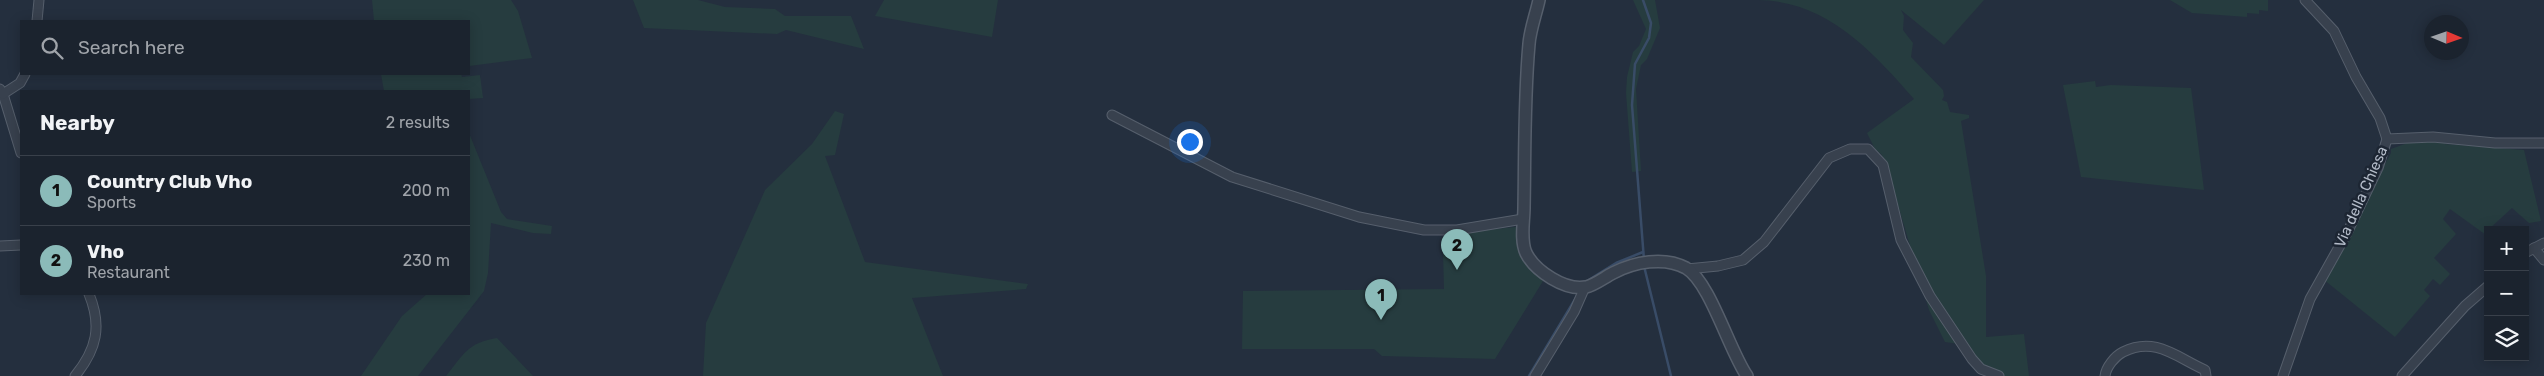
<!DOCTYPE html>
<meta charset="utf-8">
<style>
:root{--surface:#1b232e;--page:#282f3a;--text:#f1f3f6;--muted:#a0a4aa;--line:#39404a;--accent:#8bbbb9}
body{margin:0;font-family:Rubik,sans-serif;background:var(--page);color:var(--text)}
.controls{position:absolute;right:15px;bottom:15px;display:grid;overflow:hidden;border-radius:0px;box-shadow:0 2px 12px #0003}
.controls button{width:45px;height:45px;display:grid;place-items:center;padding:0;border:0;border-bottom:1px solid var(--line);background:var(--surface);color:var(--text);font:25px sans-serif}
.compass{position:absolute;left:2424px;top:15px;width:45px;height:45px;border-radius:50%;background:var(--surface);box-shadow:0 2px 12px #0003;rotate:92deg}
.you{position:absolute;left:1189px;top:141px;width:18px;height:18px;margin:-12px;border:4px solid #fff;border-radius:50%;background:#1a73e8;box-shadow:0 0 0 8px #1a73e833}
.badge{display:grid;place-items:center;width:32px;height:32px;border-radius:50%;background:var(--accent);color:#111;font-size:16px;font-weight:700}
.pin{position:absolute;translate:-50% -41px;filter:drop-shadow(0 1px 2px #0008)}
.pin::after{content:'';position:absolute;top:26px;width:18px;height:15px;background:inherit;clip-path:polygon(0 0,100% 0,50% 100%)}
.list{margin:0;padding:0;list-style:none}
h2{display:flex;justify-content:space-between;align-items:center;height:65px;margin:0;padding:0 20px;font-size:21px}
h2 small{font-size:16px;font-weight:400;color:var(--muted)}
.list li{display:grid;grid-template-columns:32px 1fr auto;gap:15px;align-items:center;box-sizing:border-box;height:70px;padding:0 20px;border-top:1px solid var(--line)}
.list b{display:block;font-size:19px;white-space:nowrap}
.list p{margin:0;font-size:16px;white-space:nowrap;color:var(--muted)}
.list em{font-size:16px;font-style:normal;color:var(--muted)}
.icon{flex:none;width:28px;height:28px;fill:none;stroke:currentColor;stroke-width:2;stroke-linecap:round;stroke-linejoin:round}
.map{position:relative;flex:none;width:2544px;height:376px;overflow:hidden}
.search{position:absolute;background:var(--surface);box-shadow:0 2px 12px #0003;left:20px;top:20px;width:450px;height:55px;display:flex;align-items:center;gap:12px;box-sizing:border-box;padding:0 18px;border-radius:0px;color:var(--muted);font-size:19px}
.panel{position:absolute;background:var(--surface);box-shadow:0 2px 12px #0003;left:20px;top:90px;width:450px;height:205px;border-radius:0px}
.map>svg:first-child{display:block}
.green{fill:#263c3f}
.lines{fill:none;stroke-linecap:round;stroke-linejoin:round}
.stream{stroke:#394c67;stroke-width:2.5}
.minor-casing{stroke:#565f6c;stroke-width:11}
.tertiary-casing{stroke:#565f6c;stroke-width:14}
.minor{stroke:#38414e;stroke-width:9}
.tertiary{stroke:#38414e;stroke-width:11}
.labels{text-anchor:middle;dominant-baseline:central;stroke-width:5;stroke-linejoin:round;paint-order:stroke}
.street-label{font-size:15px;fill:#b4bcc9;stroke:#1d2633}
</style>
<div class="map">
<svg width="2544" height="376" viewBox="0 0 2544 376">
<rect width="100%" height="100%" fill="#242f3e"/>
<!-- green -->
<g class="green">
<polygon points="372,0 511,0 518,11 532,58 469,66 469,21 374,21"/>
<polygon points="633,0 698,0 725,7 775,9 785,16 851,16 864,49 786,30 777,34 644,28"/>
<polygon points="884,0 998,0 992,37 875,16"/>
<polygon points="1633,0 1655,0 1660,28 1647,59 1641,65 1636,89 1641,171 1632,172 1626,93 1627,77 1633,52 1639,46 1646,29"/>
<path d="M1758,0H1984L1944,45L1901,10L1904,16L1903,30L1913,43L1911,57L1943,90L1944,96L1942,100L1947,102L1950,112L1969,115V118L1961,121L1986,276V337L2024,334L2029,376H2004L1997,374L1974,359L1959,344L1945,342L1929,310L1885,161L1881,154L1875,149L1867,133L1914,99C1872,51 1827,1 1758,0Z"/>
<polygon points="2170,0 2268,0 2268,11 2259,10 2259,14 2247,13 2247,17 2192,13"/>
<polygon points="381,74 461,74 462,77 480,75 483,98 469,99 469,91 384,91"/>
<polygon points="2095,81 2096,87 2111,85 2191,88 2204,190 2081,177 2063,85"/>
<polygon points="835,111 844,114 835,155 825,156 865,262 1028,284 1026,289 912,298 943,376 703,376 706,323 762,197 765,190 812,144"/>
<polygon points="469,133 501,212 507,219 552,226 551,234 533,233 491,223 488,273 484,291 418,376 361,376 402,316 427,294 469,294"/>
<polygon points="2410,142 2445,142 2445,144 2524,150 2541,221 2529,223 2512,208 2488,230 2486,235 2450,209 2443,219 2456,234 2434,258 2450,274 2440,285 2433,279 2424,290 2430,296 2395,337 2323,279 2391,153 2391,149"/>
<path d="M1516,227C1517,250 1526,265 1543,281L1495,359L1382,356L1374,349H1242L1243,291L1444,289L1443,252L1467,251L1466,232Z"/>
<path d="M497,338L533,376H446C464,354 467,343 497,338Z"/>
</g>
<g class="lines">
<!-- stream -->
<g class="stream">
<polyline points="1643,0 1651,23 1649,38 1635,64 1632,105 1644,260"/>
<polyline points="1644,266 1671,376"/>
<polyline points="1587,281 1616,263 1643,252"/>
<polyline points="1529,376 1577,296"/>
</g>
<defs>
<g id="minor">
<polyline points="37,21 39,0"/>
<polyline points="0,89 3,94 21,153"/>
<polyline points="3,94 20,83 25,74"/>
<polyline points="1112,115 1232,177 1359,217 1424,230 1457,230 1523,219"/>
<polyline points="2387,139 2433,137 2495,143 2544,143"/>
<polyline points="0,246 21,245"/>
<polyline points="2534,248 2544,260"/>
<polyline points="2525,253 2544,243"/>
<polyline points="1687,269 1718,266 1743,260 1764,242 1829,158 1850,149 1868,149 1883,165 1901,240 1930,296 1972,359 1981,369 1999,376"/>
<path d="M75,376C97,349 102,326 89,294"/>
<polyline points="1535,376 1574,312 1585,287"/>
<path d="M2105,376C2106,367 2115,356 2123,352C2155,336 2176,357 2205,370L2206,376"/>
<polyline points="2283,376 2310,299 2348,231 2378,168 2387,139 2380,118 2356,77 2334,31 2305,0"/>
<polyline points="2402,376 2465,306 2488,286"/>
</g>
<path id="tertiary" d="M1539,0C1536,14 1530,30 1529,44C1524,99 1525,153 1524,208C1524,221 1520,240 1526,253C1535,271 1565,291 1586,287C1595,285 1605,277 1613,273C1634,262 1664,256 1686,268C1710,282 1729,350 1747,376"/>
</defs>
<!-- minor casing -->
<use href="#minor" class="minor-casing"/>
<!-- tertiary casing -->
<use href="#tertiary" class="tertiary-casing"/>
<!-- minor -->
<use href="#minor" class="minor"/>
<!-- tertiary -->
<use href="#tertiary" class="tertiary"/>
</g>
<g class="labels">
<!-- street labels -->
<g class="street-label">
<text transform="translate(2361 197) rotate(-66)">Via della Chiesa</text>
</g>
</g>
</svg>
<div class="controls">
<button>+</button>
<button>−</button>
<button><svg class="icon" aria-label="layers" viewBox="0 0 24 24"><path d="M12 4l9 5-9 5-9-5zM3 14l9 5 9-5"/></svg></button>
</div>
<svg class="compass" viewBox="-18 -18 36 36"><path d="M0-13l5 13h-10z" fill="#e53935"/><path d="M0 13l5-13h-10z" fill="#a0a4aa"/></svg>
<div class="you"></div>
<div class="pin badge" style="left:1381px;top:320px">1</div>
<div class="pin badge" style="left:1457px;top:270px">2</div>
<div class="search"><svg class="icon" aria-label="search" viewBox="0 0 24 24"><circle cx="10" cy="10" r="6"/><path d="M15 15l6 6"/></svg>Search here</div>
<section class="panel">
<h2>Nearby<small>2 results</small></h2>
<ul class="list">
<li><span class="badge">1</span><div><b>Country Club Vho</b><p>Sports</p></div><em>200 m</em></li>
<li><span class="badge">2</span><div><b>Vho</b><p>Restaurant</p></div><em>230 m</em></li>
</ul>
</section>
</div>
